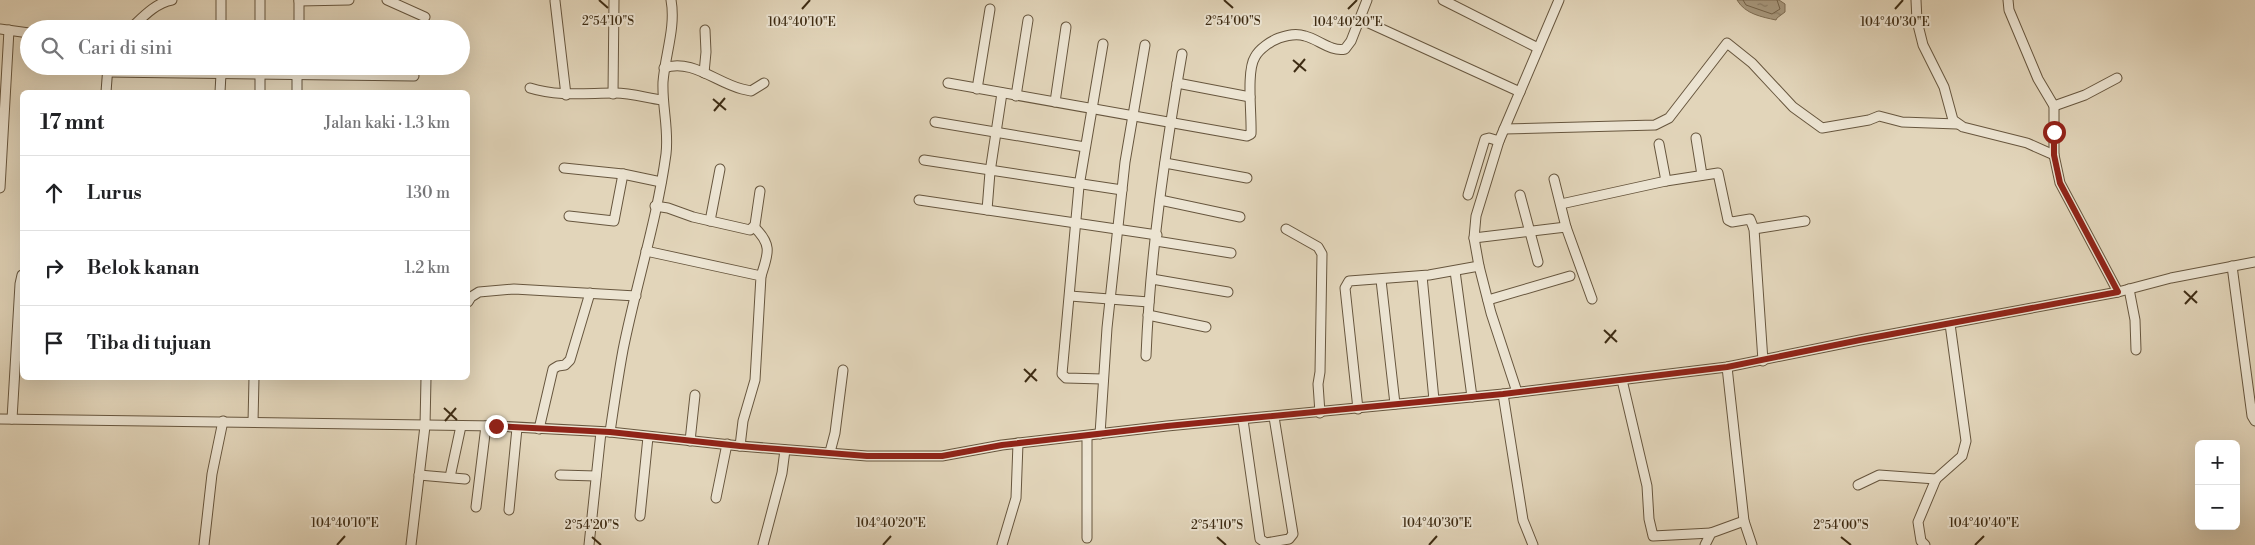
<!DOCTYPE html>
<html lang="id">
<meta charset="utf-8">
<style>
:root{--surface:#fff;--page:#f2f2f2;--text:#202124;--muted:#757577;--line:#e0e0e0}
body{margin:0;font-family:"Libre Bodoni",serif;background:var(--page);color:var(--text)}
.controls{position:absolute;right:15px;bottom:15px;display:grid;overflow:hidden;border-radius:8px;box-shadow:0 5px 20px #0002}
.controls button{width:45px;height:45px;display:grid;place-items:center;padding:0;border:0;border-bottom:1px solid var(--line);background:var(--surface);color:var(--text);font:25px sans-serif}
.stop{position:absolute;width:15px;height:15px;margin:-11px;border:4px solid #8f2418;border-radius:50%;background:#fff}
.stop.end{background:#8f2418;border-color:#fff;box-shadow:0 1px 5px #0008}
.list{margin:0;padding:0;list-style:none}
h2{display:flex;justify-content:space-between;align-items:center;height:65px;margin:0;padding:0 20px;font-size:21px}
h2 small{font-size:16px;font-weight:400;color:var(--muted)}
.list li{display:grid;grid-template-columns:32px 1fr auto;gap:15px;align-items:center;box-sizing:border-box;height:75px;padding:0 20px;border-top:1px solid var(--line)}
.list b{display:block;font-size:19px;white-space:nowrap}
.list em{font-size:16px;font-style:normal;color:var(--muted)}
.icon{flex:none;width:28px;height:28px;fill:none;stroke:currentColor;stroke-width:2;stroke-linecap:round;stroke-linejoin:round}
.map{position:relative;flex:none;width:2255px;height:545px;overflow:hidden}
.search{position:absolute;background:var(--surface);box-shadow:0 5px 20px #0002;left:20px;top:20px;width:450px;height:55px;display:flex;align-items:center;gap:12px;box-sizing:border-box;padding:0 18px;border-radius:28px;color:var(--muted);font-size:19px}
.panel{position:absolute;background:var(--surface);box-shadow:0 5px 20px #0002;left:20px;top:90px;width:450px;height:290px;border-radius:8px}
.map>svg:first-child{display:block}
.water{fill:url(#water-ripples);stroke:#7f6f56}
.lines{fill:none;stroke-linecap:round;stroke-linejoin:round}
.shore{stroke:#74644b;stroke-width:1}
.minor-casing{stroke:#67563e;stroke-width:11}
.minor{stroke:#ece4d2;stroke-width:9}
.route{stroke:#8f2418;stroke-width:6}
.ticks{fill:none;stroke:#3e2c14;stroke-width:2}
.ticks-label{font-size:12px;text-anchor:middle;fill:#3e2c14;stroke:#ece4d2;stroke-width:4;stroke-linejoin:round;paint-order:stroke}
</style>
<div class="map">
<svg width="2255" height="545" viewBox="0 0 2255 545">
<defs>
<pattern id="water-ripples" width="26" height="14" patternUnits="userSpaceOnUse" patternTransform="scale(1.25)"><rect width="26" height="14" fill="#aa9c82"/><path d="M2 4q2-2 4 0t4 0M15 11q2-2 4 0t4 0" fill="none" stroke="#8c7f69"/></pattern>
</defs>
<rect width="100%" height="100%" fill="#e2d5ba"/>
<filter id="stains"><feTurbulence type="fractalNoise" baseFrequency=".004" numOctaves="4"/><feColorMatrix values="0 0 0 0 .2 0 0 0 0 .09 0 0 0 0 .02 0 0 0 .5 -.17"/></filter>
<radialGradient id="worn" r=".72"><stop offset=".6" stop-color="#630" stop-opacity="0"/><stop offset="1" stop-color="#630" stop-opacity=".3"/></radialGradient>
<!-- water -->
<path class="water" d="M1737,0H1779L1785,4V12L1777,18L1776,20C1762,17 1745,14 1737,0Z"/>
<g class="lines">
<!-- shore -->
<polyline class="shore" points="1743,0 1746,5 1772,14 1780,9 1777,0"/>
<defs>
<g id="minor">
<polyline points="221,0 221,29"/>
<polyline points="387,0 425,17"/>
<polyline points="1443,0 1538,48"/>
<polyline points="1916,0 1917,21 1923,45 1944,87 1953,120 1963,127 2027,143 2054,155"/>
<polyline points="2008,0 2009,10 2038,79 2054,106 2054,155 2060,183 2118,292"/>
<polyline points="299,1 349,0"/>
<polyline points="555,1 566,95"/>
<polyline points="1360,19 1520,92"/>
<polyline points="0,29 29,33"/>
<path d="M130,29C142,18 155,3 172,0"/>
<polyline points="260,29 260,0"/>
<polyline points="299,29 299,0"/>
<polyline points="1103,44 1079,186 1062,374 1066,378 1103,379"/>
<path d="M664,68C691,58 717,83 742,89L751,91L764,83"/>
<polyline points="107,72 414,76"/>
<polyline points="704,73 706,52 705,30"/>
<path d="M948,83L1247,136L1251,134C1252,116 1246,71 1255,57C1259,49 1271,41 1279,38C1288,35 1296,33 1305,36C1318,39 1331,52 1345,49L1351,41L1367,0"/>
<polyline points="1177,83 1250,97"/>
<path d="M530,88C559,97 586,93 615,93C631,93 647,98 662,100"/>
<polyline points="977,89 990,9"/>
<polyline points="106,92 108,66"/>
<polyline points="220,92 221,74"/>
<polyline points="260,92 260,66"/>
<polyline points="297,92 297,75"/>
<polyline points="613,94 614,0"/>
<polyline points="1016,96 1028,20"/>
<polyline points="1055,102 1066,27"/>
<polyline points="2054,106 2085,95 2117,78"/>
<polyline points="935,122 1085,147"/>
<polyline points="1504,129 1655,125 1669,118 1727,43 1752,63 1793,107 1822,128 1869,120 1879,116 1902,122 1957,124"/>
<polyline points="1696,138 1702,175"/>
<polyline points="1659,144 1666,181"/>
<polyline points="924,160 1122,190"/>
<polyline points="1165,163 1247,178"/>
<polyline points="564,168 623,174 661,182"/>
<polyline points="1554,179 1566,227 1592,299"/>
<polyline points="0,188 9,30"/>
<polyline points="1468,195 1485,139 1489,138 1499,141"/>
<polyline points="1520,195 1538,262"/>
<polyline points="919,200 1157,235"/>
<polyline points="1160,200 1240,217"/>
<polyline points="1561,204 1666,181 1718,173 1728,220 1732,222 1750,219 1754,229 1763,361"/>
<polyline points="655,206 668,208 693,217 750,230 755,225 760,191"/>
<polyline points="987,210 990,172 1002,93"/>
<polyline points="569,216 614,221 623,174"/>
<polyline points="710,221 720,169"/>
<path d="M754,227C773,245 768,254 761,276"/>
<polyline points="1286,229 1318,247 1322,254 1320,372 1318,384 1320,413"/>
<polyline points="1754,229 1805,221"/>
<polyline points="1474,238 1566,227"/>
<polyline points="1156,241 1231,253"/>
<polyline points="646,251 761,276 755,380 743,421 740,446"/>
<polyline points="2232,266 2252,416 2255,421"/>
<polyline points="1455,271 1472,397"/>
<polyline points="1422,276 1434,400"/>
<polyline points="1152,279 1228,292"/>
<polyline points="1381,280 1395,404"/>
<polyline points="2129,289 2135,320 2136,350"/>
<polyline points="1070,296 1149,302"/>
<polyline points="1488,300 1570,276"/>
<polyline points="468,302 471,297 479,292 514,289 636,296"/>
<polyline points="1148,315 1206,327"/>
<path d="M1146,356C1150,255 1165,153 1182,54"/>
<polyline points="1727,367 1744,521 1752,545"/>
<polyline points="1622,380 1647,486 1649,519 1653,536 1711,533"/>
<polyline points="1517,392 1491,313 1479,266 1474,238 1476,216 1499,141 1559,0"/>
<polyline points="1503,394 1523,520 1533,545"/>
<polyline points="1358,409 1345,288 1349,281 1429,275 1479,266"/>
<polyline points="0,419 496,426 610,432 740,446 867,456 942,456 1002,445 1167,426 1503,394 1727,367 1860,340 2118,292 2171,278 2255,262"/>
<polyline points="12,419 20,284 22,275"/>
<polyline points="1243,420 1260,539 1266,543 1289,539 1293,534 1274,417"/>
<polyline points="253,422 254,378"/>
<polyline points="539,429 553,369 558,366 565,365 570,360 590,293"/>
<path d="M610,432C614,405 618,377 623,350C636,285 657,220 666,154C669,129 662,107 663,82C665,55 676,27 671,0"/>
<polyline points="1100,434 1107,328 1125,162 1145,45"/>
<polyline points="690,441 695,395"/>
<polyline points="830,452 835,433 843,370"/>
<polyline points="419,475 465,479"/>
<polyline points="560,475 596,476"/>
<polyline points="450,477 461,426"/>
<polyline points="1858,485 1879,475 1936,479"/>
<polyline points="716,498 727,444"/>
<polyline points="476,507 486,426"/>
<polyline points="509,510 517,428"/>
<polyline points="640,516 648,437"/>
<polyline points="1087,538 1087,436"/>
<polyline points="204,545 212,474 223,421"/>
<polyline points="411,545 425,426 426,378"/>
<polyline points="589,545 601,432"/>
<polyline points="763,545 782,473 785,450"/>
<polyline points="1002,545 1016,498 1018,443"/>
<polyline points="1705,545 1711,533 1744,521"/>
<polyline points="1925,545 1921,541 1918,522 1936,479 1962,456 1966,441 1950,324"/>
</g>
</defs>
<!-- minor casing -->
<use href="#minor" class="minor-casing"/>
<!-- minor -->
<use href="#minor" class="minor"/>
</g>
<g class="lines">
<!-- route -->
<polyline class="route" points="496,426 610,432 740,446 867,456 942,456 1002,445 1167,426 1503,394 1727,367 1860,340 2118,292 2060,183 2054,155 2054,132"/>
</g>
<!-- ticks -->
<path class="ticks" d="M599,0L608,8M1224,0L1233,8M802,9L810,0M1348,9L1357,0M1895,9L1903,0M1293,60L1306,71M1294,72L1305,59M713,99L726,110M714,111L725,98M2184,291L2197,303M2185,304L2197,291M1604,330L1617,342M1605,343L1616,330M1024,369L1037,381M1025,382L1036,369M444,408L457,420M445,421L456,408M592,537L601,545M1217,537L1226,545M1841,537L1851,545M337,545L345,536M883,545L891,536M1429,545L1437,536M1975,545L1984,536"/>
<g class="ticks-label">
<text x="608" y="25">2°54'10"S</text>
<text x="1233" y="25">2°54'00"S</text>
<text x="802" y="26">104°40'10"E</text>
<text x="1348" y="26">104°40'20"E</text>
<text x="1895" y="26">104°40'30"E</text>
<text x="345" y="527">104°40'10"E</text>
<text x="891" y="527">104°40'20"E</text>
<text x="1437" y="527">104°40'30"E</text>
<text x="1984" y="527">104°40'40"E</text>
<text x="592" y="529">2°54'20"S</text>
<text x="1217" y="529">2°54'10"S</text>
<text x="1841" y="529">2°54'00"S</text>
</g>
<rect width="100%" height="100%" filter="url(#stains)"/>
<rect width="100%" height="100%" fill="url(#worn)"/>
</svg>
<div class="controls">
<button>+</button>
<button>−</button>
</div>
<div class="stop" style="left:2054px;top:132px"></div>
<div class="stop end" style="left:496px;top:426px"></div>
<div class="search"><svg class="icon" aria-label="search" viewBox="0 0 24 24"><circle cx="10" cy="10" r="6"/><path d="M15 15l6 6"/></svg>Cari di sini</div>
<section class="panel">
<h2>17 mnt<small>Jalan kaki · 1.3 km</small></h2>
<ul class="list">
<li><svg class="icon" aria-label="ahead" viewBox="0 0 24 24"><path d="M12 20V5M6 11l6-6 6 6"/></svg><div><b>Lurus</b></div><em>130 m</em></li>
<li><svg class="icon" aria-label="right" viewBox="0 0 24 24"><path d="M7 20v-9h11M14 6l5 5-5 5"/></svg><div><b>Belok kanan</b></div><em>1.2 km</em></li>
<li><svg class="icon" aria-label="arrive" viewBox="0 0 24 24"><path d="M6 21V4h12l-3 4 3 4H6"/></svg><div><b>Tiba di tujuan</b></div></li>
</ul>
</section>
</div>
